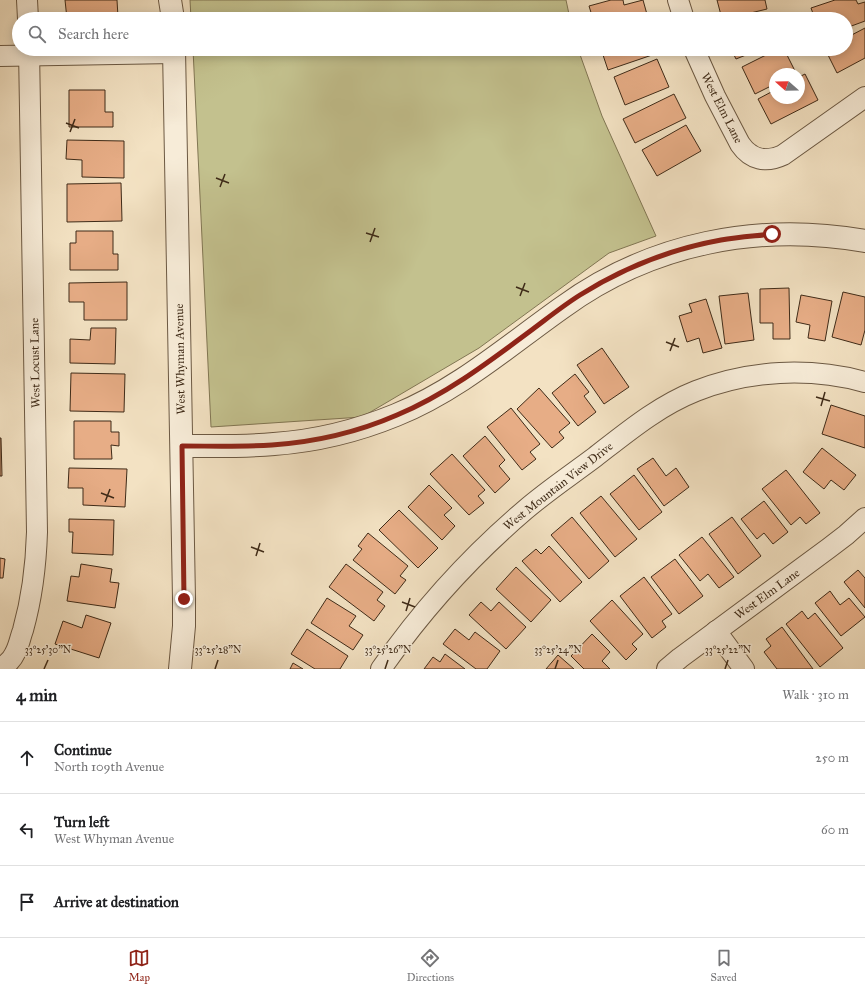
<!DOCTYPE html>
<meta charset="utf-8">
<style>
:root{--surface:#fff;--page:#f2f2f2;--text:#202124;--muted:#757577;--line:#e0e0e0;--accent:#8f2418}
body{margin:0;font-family:"IM FELL Great Primer",serif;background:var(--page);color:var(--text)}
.compass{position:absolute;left:769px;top:68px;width:36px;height:36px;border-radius:50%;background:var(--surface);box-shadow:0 2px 10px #0003;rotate:290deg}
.stop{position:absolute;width:12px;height:12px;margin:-9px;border:3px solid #8f2418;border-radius:50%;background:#fff}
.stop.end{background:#8f2418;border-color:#fff;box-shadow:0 1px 4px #0008}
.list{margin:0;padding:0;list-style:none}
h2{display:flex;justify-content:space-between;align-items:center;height:52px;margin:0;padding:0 16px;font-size:17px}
h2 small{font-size:13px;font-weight:400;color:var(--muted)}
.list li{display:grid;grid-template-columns:26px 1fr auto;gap:12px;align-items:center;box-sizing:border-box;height:72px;padding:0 16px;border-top:1px solid var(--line)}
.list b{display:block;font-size:15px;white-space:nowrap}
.list p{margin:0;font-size:13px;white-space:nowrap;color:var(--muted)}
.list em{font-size:13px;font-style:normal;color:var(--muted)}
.icon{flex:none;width:22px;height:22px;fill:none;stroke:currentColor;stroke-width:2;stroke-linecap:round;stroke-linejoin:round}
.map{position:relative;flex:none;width:865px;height:669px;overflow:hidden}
.search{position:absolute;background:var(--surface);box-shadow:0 2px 10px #0003;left:12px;right:12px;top:12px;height:44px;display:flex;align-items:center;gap:10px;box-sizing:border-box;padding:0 14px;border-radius:22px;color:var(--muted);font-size:15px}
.sheet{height:268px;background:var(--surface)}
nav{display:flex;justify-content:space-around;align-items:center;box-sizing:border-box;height:56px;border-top:1px solid var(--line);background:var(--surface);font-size:11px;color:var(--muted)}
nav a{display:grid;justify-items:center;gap:2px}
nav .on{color:var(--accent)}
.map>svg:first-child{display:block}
.green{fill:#c3c18e;stroke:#817653}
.building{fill:#e7ad86;stroke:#3f2b18}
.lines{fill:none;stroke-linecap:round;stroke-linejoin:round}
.minor-casing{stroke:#6c5943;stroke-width:22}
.tertiary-casing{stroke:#6c5943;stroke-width:24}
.minor{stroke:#f7ecd8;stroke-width:20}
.tertiary{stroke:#f7ecd8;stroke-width:22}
.route{stroke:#8f2418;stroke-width:5}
.ticks{fill:none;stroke:#3f2b18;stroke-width:1.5}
.labels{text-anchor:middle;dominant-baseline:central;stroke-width:3;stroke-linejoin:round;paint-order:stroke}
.street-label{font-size:12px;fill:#3f2b18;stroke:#f7ecd8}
.ticks-label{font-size:10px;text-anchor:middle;fill:#3f2b18;stroke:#f7ecd8;stroke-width:3;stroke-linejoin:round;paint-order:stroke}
</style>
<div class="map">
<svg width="865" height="669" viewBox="0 0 865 669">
<rect width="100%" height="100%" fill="#f3e2c3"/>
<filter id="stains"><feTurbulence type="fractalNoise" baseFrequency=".005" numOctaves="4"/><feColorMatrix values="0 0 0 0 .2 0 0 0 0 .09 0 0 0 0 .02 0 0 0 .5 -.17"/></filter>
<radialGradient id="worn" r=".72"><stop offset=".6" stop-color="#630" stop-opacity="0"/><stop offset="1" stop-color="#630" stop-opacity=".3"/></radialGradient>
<!-- green -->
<g class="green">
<polygon points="190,0 566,0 570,19 191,19"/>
<polygon points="193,49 578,49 602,116 656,236 609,253 479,348 362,417 211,427"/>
</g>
<!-- building -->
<g class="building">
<polygon points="65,0 117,0 118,17 100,19 67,19"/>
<polygon points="611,0 623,0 624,5 643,0 648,18 593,19 589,6"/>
<polygon points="717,0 765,0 767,9 726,19 722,19"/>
<polygon points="835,0 856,0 858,4 865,2 865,21 846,28 846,19 815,19 811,8"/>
<polygon points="865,28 865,58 837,73 825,49 846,49 846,38"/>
<polygon points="601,49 657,49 658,53 608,70"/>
<polygon points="731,49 761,49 736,59"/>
<polygon points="778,49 784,49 796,73 794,74 775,74 775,84 755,94 742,67"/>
<polygon points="657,59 669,87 625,105 614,77"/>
<polygon points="805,74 818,100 771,124 758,99 775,90 775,98 799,98 799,77"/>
<polygon points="69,90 105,90 105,112 113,112 113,127 69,127"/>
<polygon points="674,94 686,118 635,143 623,119"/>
<polygon points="686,125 701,151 657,176 642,150"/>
<polygon points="67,140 124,141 124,178 82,177 82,160 66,159"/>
<polygon points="121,183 122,221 67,222 67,184"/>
<polygon points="76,231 113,231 113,254 118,254 118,270 70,270 70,243 76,243"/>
<polygon points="127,282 127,320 84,320 84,302 69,302 69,283"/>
<polygon points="789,288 790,339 773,339 773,323 760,323 760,289"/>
<polygon points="843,292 865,297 865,330 861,345 832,337"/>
<polygon points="748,293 754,340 725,344 719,296"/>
<polygon points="801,295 832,301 825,341 808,338 810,325 796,322"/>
<polygon points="706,299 722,348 703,353 699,338 687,342 679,316 692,312 689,304"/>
<polygon points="91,328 116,328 115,364 70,363 70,339 90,340"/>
<polygon points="602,348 629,387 604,404 577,365"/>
<polygon points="71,373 125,374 124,412 70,411"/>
<polygon points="575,374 589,392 584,396 596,412 578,426 552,393"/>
<polygon points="539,388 570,423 559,432 564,438 552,448 517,409"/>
<polygon points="831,405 865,416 865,448 822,434"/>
<polygon points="511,408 540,444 530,452 536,459 522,470 487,427"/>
<polygon points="74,421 111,421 111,432 119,432 119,446 111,445 112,459 74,459"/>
<polygon points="485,436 505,460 499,466 510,479 495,493 463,456"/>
<polygon points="0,438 1,438 2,476 0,476"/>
<polygon points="822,448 856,475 844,490 831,480 824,489 803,472"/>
<polygon points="452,454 485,490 478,496 484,503 469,515 430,474"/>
<polygon points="653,458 666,476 676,468 689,487 664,506 637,469"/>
<polygon points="69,468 127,469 125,507 83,505 83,488 68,488"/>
<polygon points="786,470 820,513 806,524 800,517 791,525 762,489"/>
<polygon points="634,475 662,512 639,530 610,494"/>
<polygon points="429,485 452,508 444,515 455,526 442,540 408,507"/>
<polygon points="601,496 637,539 615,557 580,513"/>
<polygon points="764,501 788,532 773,544 764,533 757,539 741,519"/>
<polygon points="399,510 438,548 418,568 379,530"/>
<polygon points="572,517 609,561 589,579 551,535"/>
<polygon points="732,517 761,556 738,574 709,534"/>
<polygon points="69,519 114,520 113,555 72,553 73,532 69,532"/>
<polygon points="368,533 408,566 400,576 406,580 395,594 353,560 362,549 358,546"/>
<polygon points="702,537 734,577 719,588 708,574 700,581 679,555"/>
<polygon points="549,546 582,582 560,602 522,561 536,549 541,554"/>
<polygon points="0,558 5,559 3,578 0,578"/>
<polygon points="675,559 703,596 679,614 651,577"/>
<polygon points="81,564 112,569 110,582 119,583 115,608 67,601 71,576 79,577"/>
<polygon points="346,564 383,592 377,600 385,606 374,621 329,587"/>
<polygon points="516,567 551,600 531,622 496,589"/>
<polygon points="858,570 865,578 865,608 844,582"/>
<polygon points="644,577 672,614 662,621 666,627 652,638 620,596"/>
<polygon points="830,591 840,605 849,598 865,617 841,636 815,603"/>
<polygon points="327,598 356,616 349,626 363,635 353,650 311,623"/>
<polygon points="612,600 643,634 632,644 637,649 626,660 590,621"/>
<polygon points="481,602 491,611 499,602 526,627 506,649 469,615"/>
<polygon points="802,611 808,619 815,613 843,648 820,667 786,624"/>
<polygon points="86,615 111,623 99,658 55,644 63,621 82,628"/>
<polygon points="782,627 813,669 777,669 764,652 771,646 766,639"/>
<polygon points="307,629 348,656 340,669 315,669 291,654"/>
<polygon points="455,629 469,640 475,632 500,651 487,669 476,669 443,644"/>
<polygon points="592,634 610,652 602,661 610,669 584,669 571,656"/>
<polygon points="445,654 465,669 424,669 433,657 440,662"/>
<polygon points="558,655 574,669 546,669"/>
<polygon points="293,663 303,669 290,669"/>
</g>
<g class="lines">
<defs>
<g id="minor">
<polyline points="27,0 28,19"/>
<polyline points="678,0 684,19"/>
<path d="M694,49L715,96L740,144C751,160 766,163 783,155L865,97"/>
<polyline points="0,56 174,53"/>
<polyline points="716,631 744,669"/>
<path d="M0,668C6,665 12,660 15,653C19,646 20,638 23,630C32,598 36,565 37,532L29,49"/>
<path d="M381,669C422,610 470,557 525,510C547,491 571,475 595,457C626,433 658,406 696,391C750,370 809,367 865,382"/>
<polyline points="667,669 680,658 829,548 846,535 865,518"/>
</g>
<g id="tertiary">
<polyline points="170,0 173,19"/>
<polyline points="174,49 184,599 184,626 180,669"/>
<path d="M182,446C212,446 243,447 274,444C316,441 357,431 396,415C458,390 509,345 563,307C651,243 759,222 865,241"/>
</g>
</defs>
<!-- minor casing -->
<use href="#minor" class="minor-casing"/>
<!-- tertiary casing -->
<use href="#tertiary" class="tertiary-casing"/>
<!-- minor -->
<use href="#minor" class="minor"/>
<!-- tertiary -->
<use href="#tertiary" class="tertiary"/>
</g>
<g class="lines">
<!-- route -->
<path class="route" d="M184,599L182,446C212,446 242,447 272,445C315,442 358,432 397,415C447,394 490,361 533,329C549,317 564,305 580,295C623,268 671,249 721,240C738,237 755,236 772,234"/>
</g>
<!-- ticks -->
<path class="ticks" d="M66,123L79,128M70,132L75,119M216,178L229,183M220,187L225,174M366,233L379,237M370,242L375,228M516,287L529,292M520,296L525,283M666,342L679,347M670,351L675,338M816,397L830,401M821,406L825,392M101,493L114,498M105,502L110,489M251,547L264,552M256,556L260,543M402,602L415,607M406,611L410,598M44,669L48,660M215,669L218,660M385,669L388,660M555,669L558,660M725,669L728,660"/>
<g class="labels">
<!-- street labels -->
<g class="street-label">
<text transform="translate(722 108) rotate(63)">West Elm Lane</text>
<text transform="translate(180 359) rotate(-91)">West Whyman Avenue</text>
<text transform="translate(35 363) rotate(-91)">West Locust Lane</text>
<text transform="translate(558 486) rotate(-38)">West Mountain View Drive</text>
<text transform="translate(767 594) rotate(-36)">West Elm Lane</text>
</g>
</g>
<g class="ticks-label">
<text x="48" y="653">33°25'30"N</text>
<text x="218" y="653">33°25'28"N</text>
<text x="388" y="653">33°25'26"N</text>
<text x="558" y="653">33°25'24"N</text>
<text x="728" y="653">33°25'22"N</text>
</g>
<rect width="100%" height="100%" filter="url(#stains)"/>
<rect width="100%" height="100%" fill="url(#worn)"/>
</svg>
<svg class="compass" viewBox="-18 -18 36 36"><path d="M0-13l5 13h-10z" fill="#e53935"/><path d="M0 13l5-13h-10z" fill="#757577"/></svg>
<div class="stop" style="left:772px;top:234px"></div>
<div class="stop end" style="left:184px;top:599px"></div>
<div class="search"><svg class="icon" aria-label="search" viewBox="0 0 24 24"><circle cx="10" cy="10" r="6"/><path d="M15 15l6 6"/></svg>Search here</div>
</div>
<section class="sheet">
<h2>4 min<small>Walk · 310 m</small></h2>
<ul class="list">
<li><svg class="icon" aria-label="ahead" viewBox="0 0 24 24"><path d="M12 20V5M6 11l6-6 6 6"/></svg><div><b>Continue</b><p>North 109th Avenue</p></div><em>250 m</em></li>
<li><svg class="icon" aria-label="left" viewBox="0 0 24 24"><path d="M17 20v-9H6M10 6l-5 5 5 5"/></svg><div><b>Turn left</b><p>West Whyman Avenue</p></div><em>60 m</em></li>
<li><svg class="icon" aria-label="arrive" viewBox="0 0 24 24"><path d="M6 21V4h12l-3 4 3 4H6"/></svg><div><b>Arrive at destination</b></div></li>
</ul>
</section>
<nav>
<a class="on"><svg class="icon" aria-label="map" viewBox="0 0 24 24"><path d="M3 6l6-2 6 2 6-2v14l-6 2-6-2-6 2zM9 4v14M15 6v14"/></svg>Map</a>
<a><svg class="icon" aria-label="directions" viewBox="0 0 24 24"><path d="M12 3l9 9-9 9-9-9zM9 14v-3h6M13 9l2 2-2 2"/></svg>Directions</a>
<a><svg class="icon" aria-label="saved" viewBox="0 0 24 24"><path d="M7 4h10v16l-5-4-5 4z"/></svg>Saved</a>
</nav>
